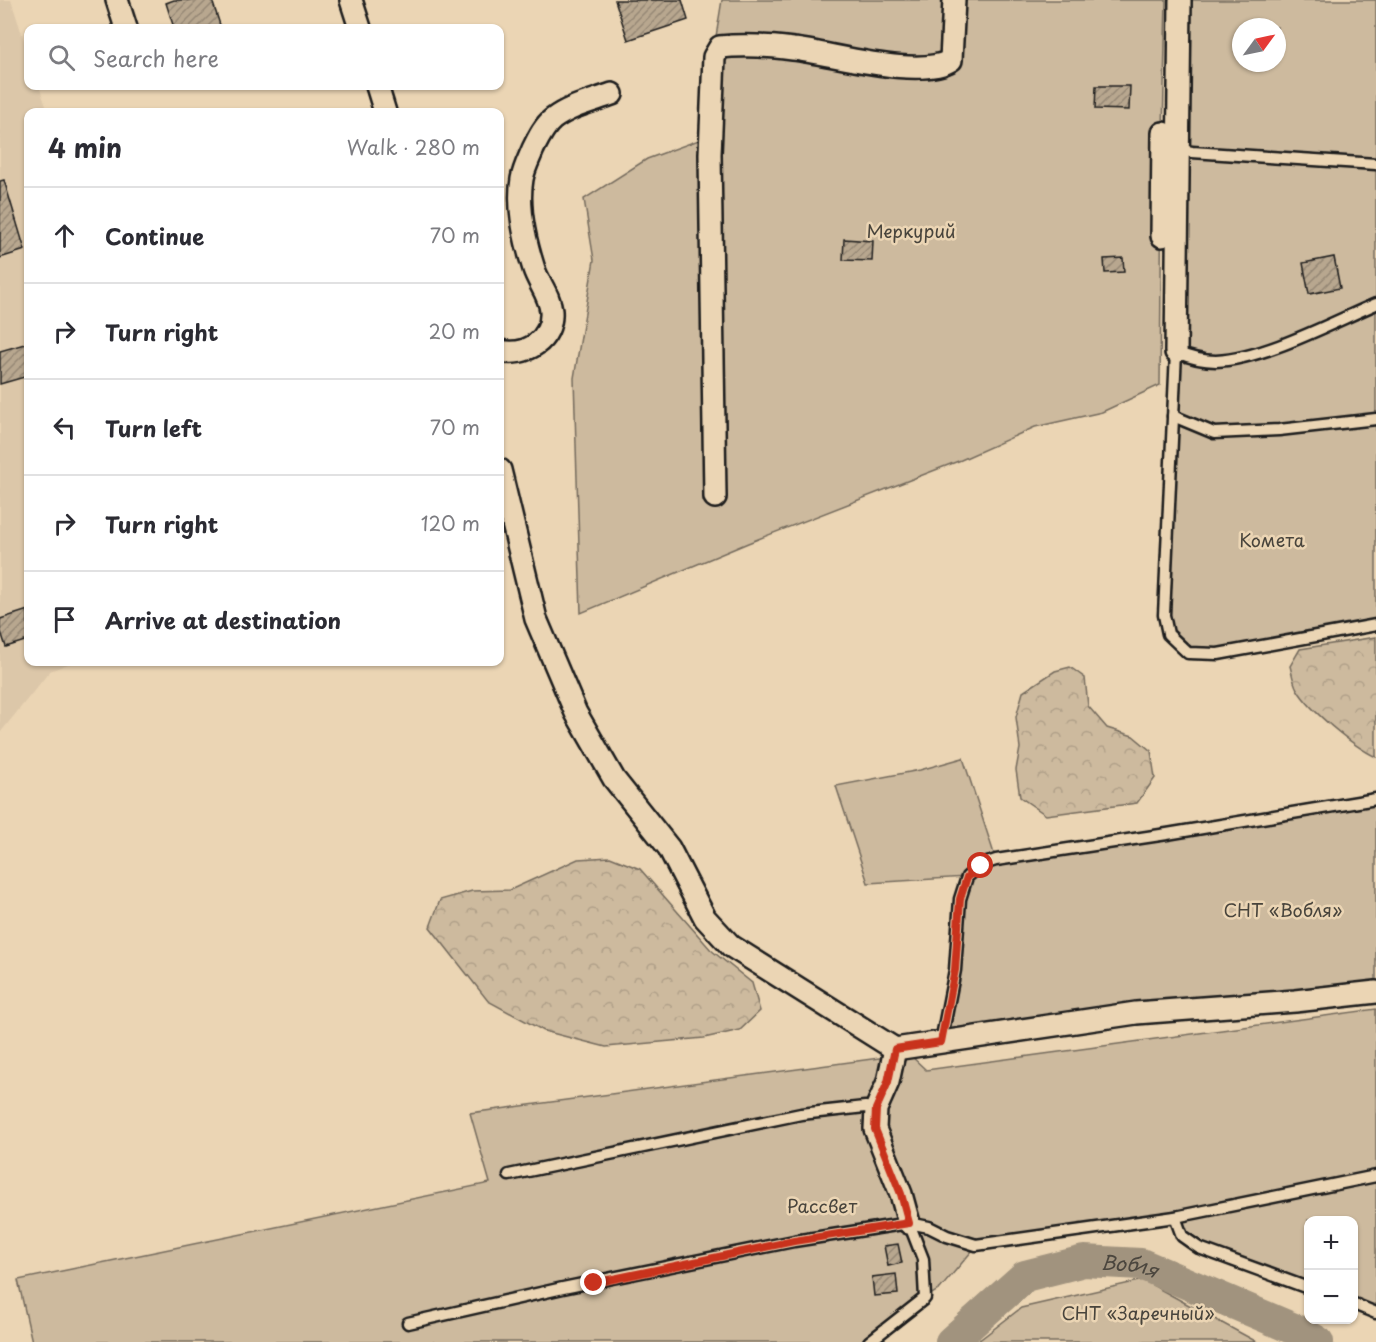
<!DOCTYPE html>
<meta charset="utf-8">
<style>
:root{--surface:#fff;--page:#f2f2f3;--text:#2b2b33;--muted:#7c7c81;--line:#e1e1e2}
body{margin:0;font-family:"Playpen Sans",sans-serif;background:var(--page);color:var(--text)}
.controls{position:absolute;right:18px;bottom:18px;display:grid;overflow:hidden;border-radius:12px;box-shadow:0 2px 4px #0004}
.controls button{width:54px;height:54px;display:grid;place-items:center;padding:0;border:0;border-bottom:2px solid var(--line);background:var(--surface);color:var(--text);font:30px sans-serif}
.compass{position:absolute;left:1232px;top:18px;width:54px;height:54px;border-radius:50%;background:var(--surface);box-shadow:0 2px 4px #0004;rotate:57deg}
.stop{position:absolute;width:18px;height:18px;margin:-14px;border:4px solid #c8321e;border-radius:50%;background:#fff}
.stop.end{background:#c8321e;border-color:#fff;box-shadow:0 2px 6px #0008}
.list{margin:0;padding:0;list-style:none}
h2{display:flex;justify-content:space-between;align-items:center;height:78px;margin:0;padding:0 24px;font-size:26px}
h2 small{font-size:20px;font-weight:400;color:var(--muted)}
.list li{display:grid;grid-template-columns:39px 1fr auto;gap:18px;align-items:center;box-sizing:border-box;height:96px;padding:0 24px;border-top:2px solid var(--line)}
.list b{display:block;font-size:22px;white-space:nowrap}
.list em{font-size:20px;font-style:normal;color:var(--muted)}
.icon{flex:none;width:33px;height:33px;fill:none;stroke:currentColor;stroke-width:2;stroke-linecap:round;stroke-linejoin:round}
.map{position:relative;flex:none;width:1376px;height:1342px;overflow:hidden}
.search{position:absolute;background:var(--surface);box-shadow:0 2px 4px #0004;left:24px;top:24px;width:480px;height:66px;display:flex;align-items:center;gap:15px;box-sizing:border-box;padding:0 21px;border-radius:12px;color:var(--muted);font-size:22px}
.panel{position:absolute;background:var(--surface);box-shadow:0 2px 4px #0004;left:24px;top:108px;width:480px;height:558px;border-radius:12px}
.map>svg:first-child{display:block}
.built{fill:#dcc7a9}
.forest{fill:url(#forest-crowns);stroke:#746b5d;stroke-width:1.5}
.green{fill:#cdba9e;stroke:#746b5d;stroke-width:1.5;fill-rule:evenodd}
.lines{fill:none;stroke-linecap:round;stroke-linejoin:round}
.river{stroke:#a1937e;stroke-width:32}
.building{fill:url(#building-hatch);stroke:#1c1c1c;stroke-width:1.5}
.service-casing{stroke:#1c1c1c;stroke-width:15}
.minor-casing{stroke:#1c1c1c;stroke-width:26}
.service{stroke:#ebd5b4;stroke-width:10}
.minor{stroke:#ebd5b4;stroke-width:21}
.route{stroke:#c8321e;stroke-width:8}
.labels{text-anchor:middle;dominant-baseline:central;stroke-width:5;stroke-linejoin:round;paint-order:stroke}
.park-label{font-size:18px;fill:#48443c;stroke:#ebd5b4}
.water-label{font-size:20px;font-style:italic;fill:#4b463e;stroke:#ebd5b4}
</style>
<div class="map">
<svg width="1376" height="1342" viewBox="0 0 1376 1342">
<defs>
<pattern id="forest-crowns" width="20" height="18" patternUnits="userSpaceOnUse" patternTransform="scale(1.5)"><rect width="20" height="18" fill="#cdba9e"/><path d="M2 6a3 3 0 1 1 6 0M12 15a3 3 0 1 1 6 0" fill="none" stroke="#af9f88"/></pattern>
<pattern id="building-hatch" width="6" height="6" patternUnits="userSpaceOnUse" patternTransform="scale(1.5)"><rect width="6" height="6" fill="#b8a78f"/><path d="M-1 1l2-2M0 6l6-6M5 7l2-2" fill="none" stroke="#958774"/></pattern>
</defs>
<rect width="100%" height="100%" fill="#ebd5b4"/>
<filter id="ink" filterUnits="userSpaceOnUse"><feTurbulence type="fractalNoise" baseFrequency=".0167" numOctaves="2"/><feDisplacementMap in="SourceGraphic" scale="12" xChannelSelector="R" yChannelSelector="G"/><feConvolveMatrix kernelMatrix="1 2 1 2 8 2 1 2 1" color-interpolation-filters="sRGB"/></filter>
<g filter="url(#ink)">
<!-- built -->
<polygon class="built" points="0,0 11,0 28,53 28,86 39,86 48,112 28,112 28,662 73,662 50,671 0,733"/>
<!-- forest -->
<g class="forest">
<path d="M1376,637V757C1353,746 1310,711 1297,689C1293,682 1292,673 1290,666L1300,649Z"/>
<polygon points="1070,667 1085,678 1088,706 1107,728 1133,736 1151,751 1155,778 1137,803 1046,815 1020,797 1016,770 1020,748 1016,717 1023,692 1055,671"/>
<polygon points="610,857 640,869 711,950 752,983 760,1011 740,1030 704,1038 606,1047 544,1031 488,1001 430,927 440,900 472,891 510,890 578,859"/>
</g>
<!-- green -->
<g class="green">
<polygon points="722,0 1166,0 1162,173 1160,385 1102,412 1035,427 961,460 748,543 581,613 574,378 594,260 584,199 647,159 699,140"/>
<path d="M1180,0H1376V625L1218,654L1188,653L1168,634ZM1241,27H1277V63H1241Z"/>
<polygon points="963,758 996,860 1376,799 1376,992 941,1042 966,877 868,883 836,786 920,770"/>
<polygon points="1376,1009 1376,1313 1354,1304 1354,1220 1308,1220 1308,1288 1182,1236 1175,1217 977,1245 940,1289 925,1298 869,1342 32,1342 18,1280 490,1183 470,1113 909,1054 926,1070"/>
<polygon points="1143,1280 1257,1342 977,1342 1021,1308"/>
</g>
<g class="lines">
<!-- river -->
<path class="river" id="s1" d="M951,1342L1025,1276L1084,1261L1141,1264L1301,1332L1318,1342"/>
</g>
<!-- building -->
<g class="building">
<polygon points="174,0 212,0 221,28 174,28 166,3"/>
<polygon points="615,0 682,0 688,20 628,40"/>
<polygon points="1096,86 1130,86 1129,110 1095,109"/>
<polygon points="4,180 25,250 0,258 0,181"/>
<polygon points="844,239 873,241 872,261 843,260"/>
<polygon points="1334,257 1340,288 1309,294 1303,263"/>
<polygon points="1123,258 1124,272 1105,273 1104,259"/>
<polygon points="28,343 28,376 0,384 0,351"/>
<polygon points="28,610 28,640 6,647 0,629 0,619"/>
<polygon points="898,1244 902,1263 888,1266 884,1246"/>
<polygon points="896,1274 898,1294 874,1296 872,1277"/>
</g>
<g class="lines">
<defs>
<g id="service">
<polyline points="1177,149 1192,152 1376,164"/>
<path d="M1376,304C1331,323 1264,359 1216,361C1202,361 1188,357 1176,352L1164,615L1168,634L1188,653L1218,654L1376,625"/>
<polyline points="1173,416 1214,433 1279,430 1376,419"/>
<polyline points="941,1042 955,970 960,899 967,877 981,865 996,860 1167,834 1376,799"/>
<polyline points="509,1175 801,1114 865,1107 876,1109"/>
<polyline points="1175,1217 1182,1236 1199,1248 1308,1288"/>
<polyline points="1354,1304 1376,1313"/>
<polyline points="408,1323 563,1288 794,1241 909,1223 929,1227 947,1236 976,1245 1175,1217 1376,1176"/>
<polyline points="869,1342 925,1298 923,1259 909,1223"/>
</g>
<g id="minor">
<polyline points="117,0 126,28"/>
<polyline points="351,0 360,28"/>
<polyline points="377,86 385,112"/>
<polyline points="1162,236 1163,133"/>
<path d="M500,351C526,357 553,340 551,311C550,296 538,282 534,269C525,241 517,208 522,179C524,168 529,159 533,149C538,139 544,126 553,119C570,106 593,101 612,94"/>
<polyline points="1176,352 1180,0"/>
<polyline points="500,470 536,619 576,713 614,779 669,848 705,918 731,946 895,1049 1136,1013 1295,1001 1376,992"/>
<path d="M715,497L710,154L714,57L720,47C745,44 769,46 793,49C832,53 919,80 951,60L954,0"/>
<polyline points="895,1049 888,1082 876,1109 875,1129 901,1194 909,1223"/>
</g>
</defs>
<!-- service casing -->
<use href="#service" class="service-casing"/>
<!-- minor casing -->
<use href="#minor" class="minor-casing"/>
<!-- service -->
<use href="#service" class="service"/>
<!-- minor -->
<use href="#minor" class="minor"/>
</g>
</g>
<g class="lines" filter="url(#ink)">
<!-- route -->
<polyline class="route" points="594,1283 794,1241 909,1223 901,1194 875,1129 876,1109 888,1082 895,1049 941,1042 955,970 960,899 967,877 981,866"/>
</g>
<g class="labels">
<!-- park labels -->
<g class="park-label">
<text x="911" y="230">Меркурий</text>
<text x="1272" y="539">Комета</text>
<text x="1283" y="909">СНТ «Вобля»</text>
<text x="822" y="1205">Рассвет</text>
<text x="1138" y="1312">СНТ «Заречный»</text>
</g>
<!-- water labels -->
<g class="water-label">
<text stroke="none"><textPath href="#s1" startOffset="206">Вобля</textPath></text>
</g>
</g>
</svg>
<div class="controls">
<button>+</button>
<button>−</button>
</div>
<svg class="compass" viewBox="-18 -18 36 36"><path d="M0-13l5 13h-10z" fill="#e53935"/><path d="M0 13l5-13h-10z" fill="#7c7c81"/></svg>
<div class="stop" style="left:981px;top:866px"></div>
<div class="stop end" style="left:594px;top:1283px"></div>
<div class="search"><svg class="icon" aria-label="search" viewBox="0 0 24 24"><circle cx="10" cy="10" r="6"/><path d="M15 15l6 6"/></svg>Search here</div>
<section class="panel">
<h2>4 min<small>Walk · 280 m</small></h2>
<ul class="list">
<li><svg class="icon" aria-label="ahead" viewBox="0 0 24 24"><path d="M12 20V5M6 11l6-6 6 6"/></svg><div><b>Continue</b></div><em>70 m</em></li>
<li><svg class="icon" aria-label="right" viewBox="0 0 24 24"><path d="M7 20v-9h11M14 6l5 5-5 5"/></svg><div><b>Turn right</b></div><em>20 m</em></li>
<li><svg class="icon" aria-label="left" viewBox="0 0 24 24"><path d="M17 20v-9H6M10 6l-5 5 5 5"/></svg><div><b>Turn left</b></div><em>70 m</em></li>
<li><svg class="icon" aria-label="right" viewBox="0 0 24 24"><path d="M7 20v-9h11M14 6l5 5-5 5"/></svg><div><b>Turn right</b></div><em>120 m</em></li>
<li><svg class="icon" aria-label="arrive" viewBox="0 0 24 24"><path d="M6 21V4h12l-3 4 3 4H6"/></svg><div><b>Arrive at destination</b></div></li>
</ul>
</section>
</div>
